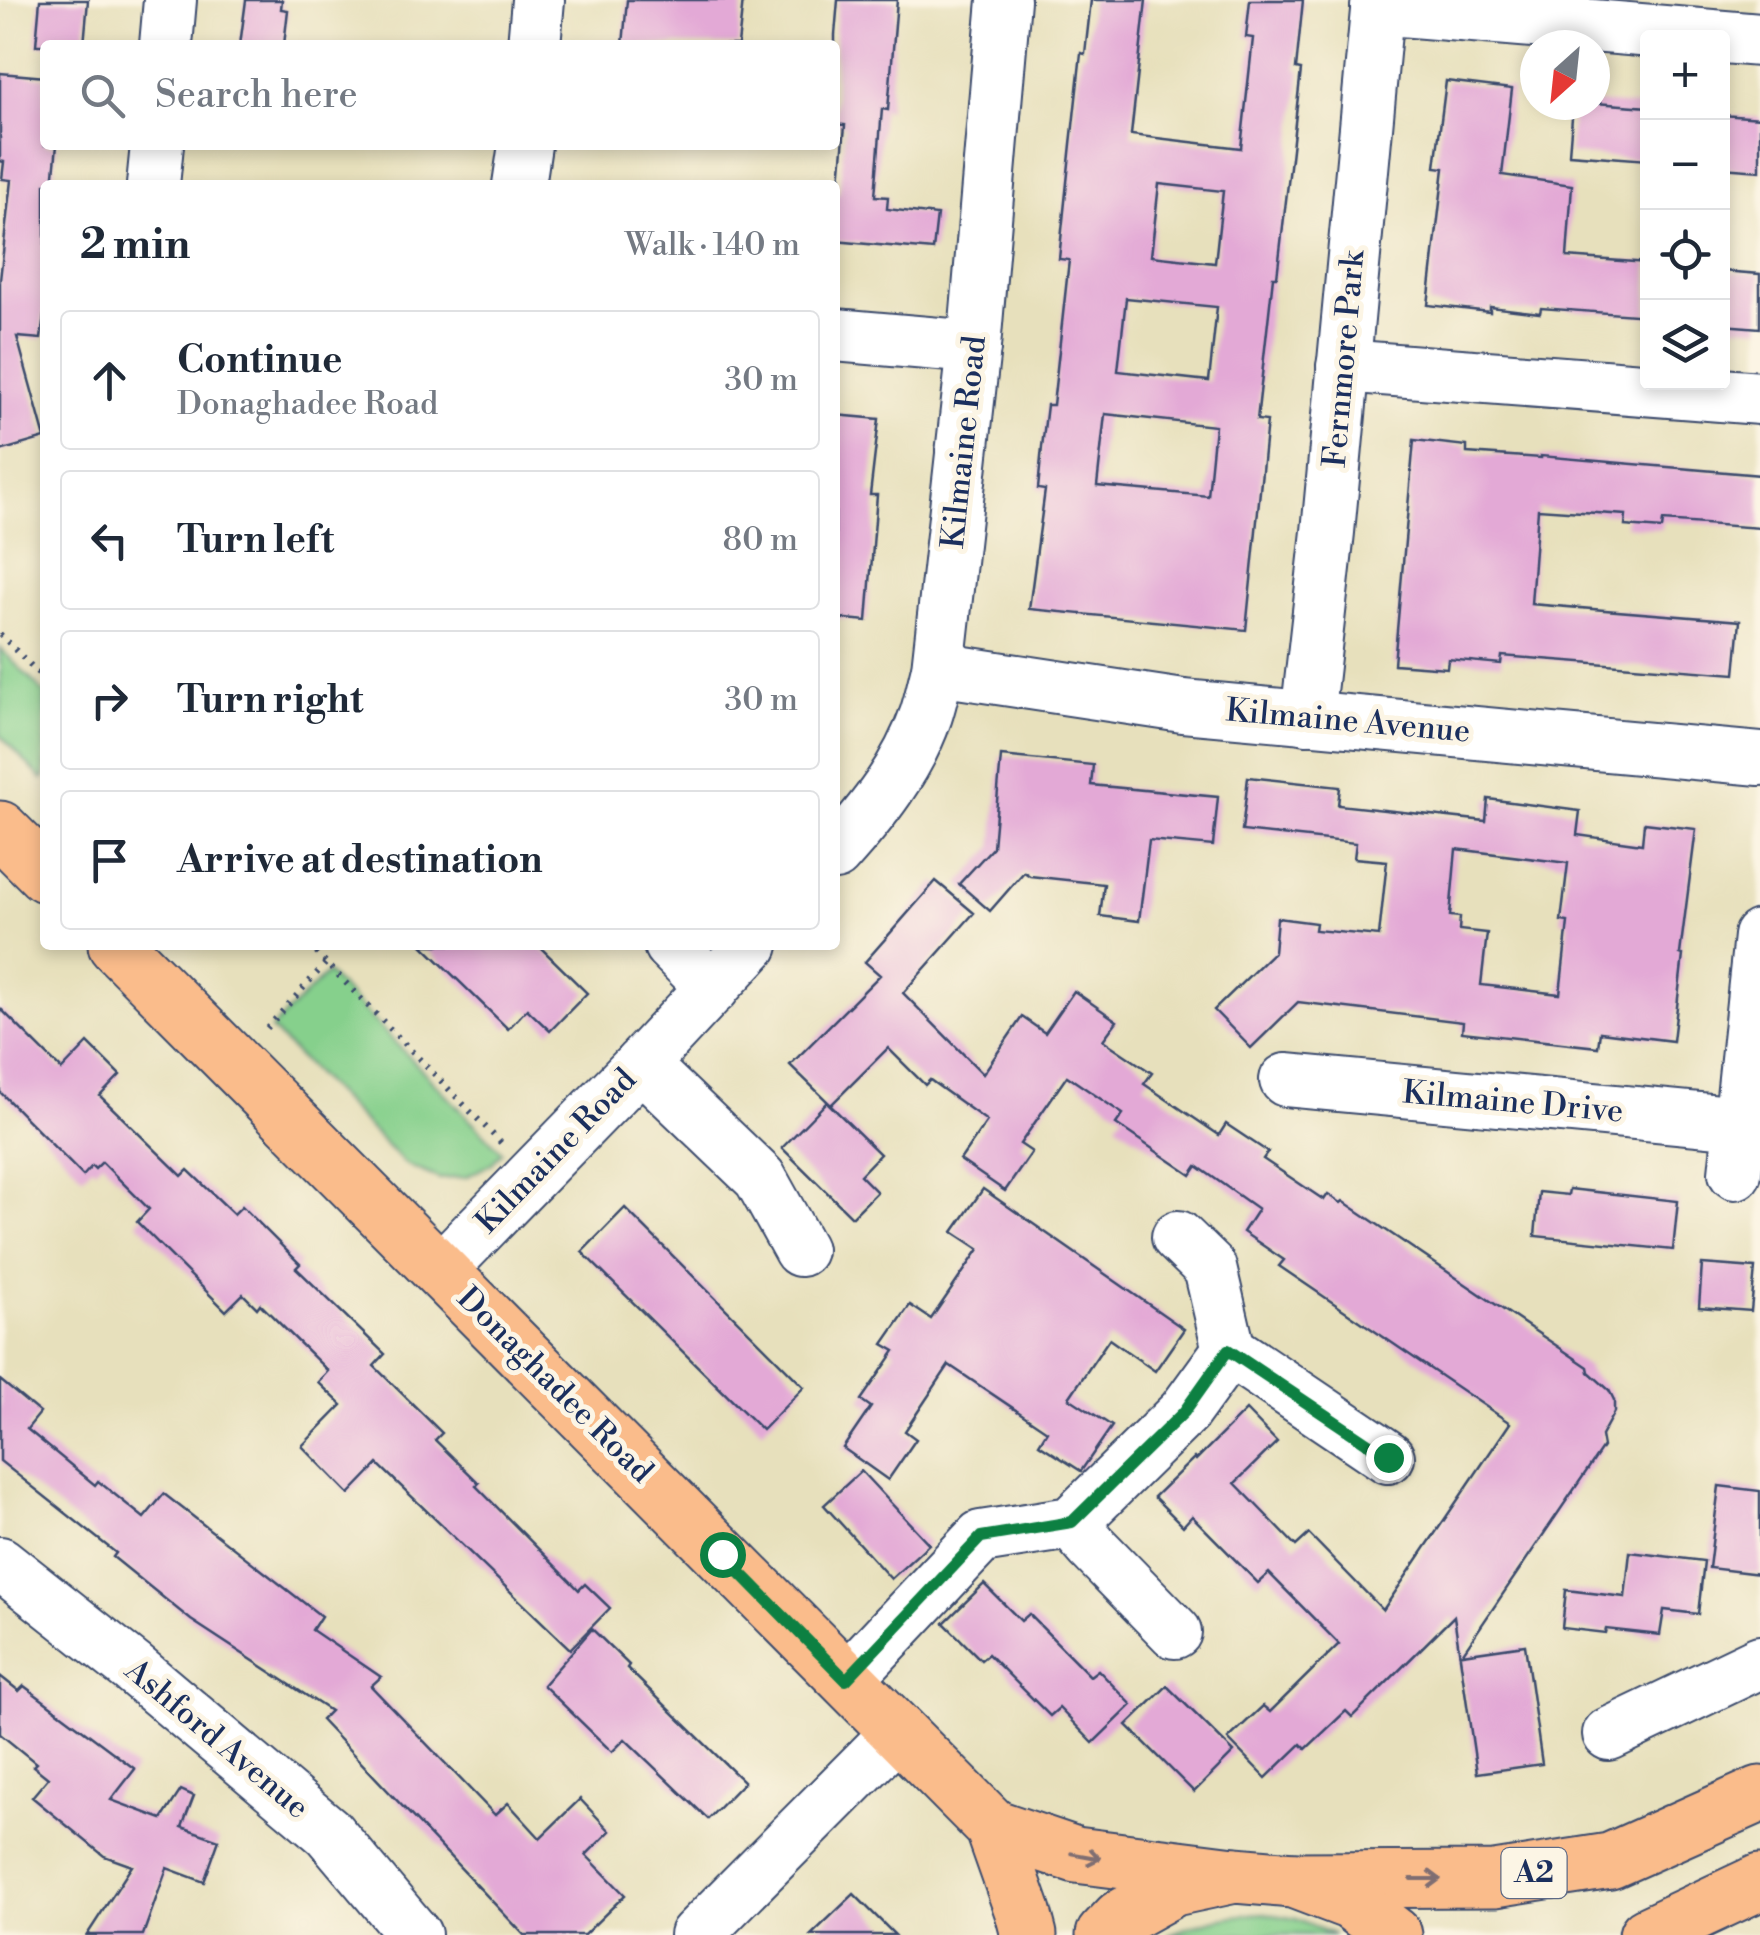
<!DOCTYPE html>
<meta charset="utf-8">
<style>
:root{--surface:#fff;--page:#f2f2f3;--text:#1f2937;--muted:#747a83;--line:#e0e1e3}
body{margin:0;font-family:"Libre Bodoni",serif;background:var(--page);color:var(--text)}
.controls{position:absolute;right:30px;top:30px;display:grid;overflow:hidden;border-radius:10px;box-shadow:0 5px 15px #0003}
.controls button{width:90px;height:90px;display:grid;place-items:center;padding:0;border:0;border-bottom:2px solid var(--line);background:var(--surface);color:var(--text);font:50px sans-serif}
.compass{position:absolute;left:1520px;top:30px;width:90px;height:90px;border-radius:50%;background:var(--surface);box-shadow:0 5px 15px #0003;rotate:207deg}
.stop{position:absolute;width:30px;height:30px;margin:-22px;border:8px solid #0b8043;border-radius:50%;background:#fff}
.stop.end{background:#0b8043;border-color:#fff;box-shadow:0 2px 10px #0008}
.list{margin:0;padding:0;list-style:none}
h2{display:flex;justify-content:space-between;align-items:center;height:130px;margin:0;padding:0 40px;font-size:42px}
h2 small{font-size:32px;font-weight:400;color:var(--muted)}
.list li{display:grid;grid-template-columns:65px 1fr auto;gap:30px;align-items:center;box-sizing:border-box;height:140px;margin:0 20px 20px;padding:0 20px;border:2px solid var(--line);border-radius:10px}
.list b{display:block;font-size:38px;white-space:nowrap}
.list p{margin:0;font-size:32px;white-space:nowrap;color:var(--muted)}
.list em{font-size:32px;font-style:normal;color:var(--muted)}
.icon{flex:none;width:55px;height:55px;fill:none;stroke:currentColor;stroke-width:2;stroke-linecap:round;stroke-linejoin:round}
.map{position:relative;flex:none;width:1760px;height:1935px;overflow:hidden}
.search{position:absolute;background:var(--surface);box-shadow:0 5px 15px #0003;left:40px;top:40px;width:800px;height:110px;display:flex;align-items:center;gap:25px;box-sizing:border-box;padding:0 35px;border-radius:10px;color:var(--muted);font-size:38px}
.panel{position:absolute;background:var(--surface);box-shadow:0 5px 15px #0003;left:40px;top:180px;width:800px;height:770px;border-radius:10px}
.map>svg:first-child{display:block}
.green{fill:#86d08c;stroke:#508075;stroke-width:2.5}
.building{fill:#e3a9d6;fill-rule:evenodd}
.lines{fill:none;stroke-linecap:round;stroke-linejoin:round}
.minor-casing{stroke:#3a4a6c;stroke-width:56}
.major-casing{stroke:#3a4a6c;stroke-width:59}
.highway-casing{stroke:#3a4a6c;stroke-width:59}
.path{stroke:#3a4a6c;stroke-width:6;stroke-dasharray:2.5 8;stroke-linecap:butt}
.minor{stroke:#fff;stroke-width:52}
.major{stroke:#fabc8b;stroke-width:55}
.highway{stroke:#fabc8b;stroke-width:55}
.oneway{stroke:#7f6e72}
.route{stroke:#0b8043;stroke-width:12}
.labels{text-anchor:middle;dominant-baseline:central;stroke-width:10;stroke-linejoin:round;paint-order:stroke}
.shield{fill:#fcf5e5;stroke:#5e6a86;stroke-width:2.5}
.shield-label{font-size:30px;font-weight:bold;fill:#1b2f5e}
.street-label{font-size:32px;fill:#1b2f5e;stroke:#fcf5e5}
</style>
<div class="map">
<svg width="1760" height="1935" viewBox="0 0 1760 1935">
<rect width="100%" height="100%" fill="#fcf5e5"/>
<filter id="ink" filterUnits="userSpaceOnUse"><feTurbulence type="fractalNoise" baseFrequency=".01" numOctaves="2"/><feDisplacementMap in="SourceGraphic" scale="20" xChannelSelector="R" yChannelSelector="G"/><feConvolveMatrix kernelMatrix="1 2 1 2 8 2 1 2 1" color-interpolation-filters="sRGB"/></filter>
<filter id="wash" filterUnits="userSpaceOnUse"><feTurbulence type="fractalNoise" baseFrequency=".0048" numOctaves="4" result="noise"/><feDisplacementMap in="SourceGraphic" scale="40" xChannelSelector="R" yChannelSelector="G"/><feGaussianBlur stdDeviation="2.25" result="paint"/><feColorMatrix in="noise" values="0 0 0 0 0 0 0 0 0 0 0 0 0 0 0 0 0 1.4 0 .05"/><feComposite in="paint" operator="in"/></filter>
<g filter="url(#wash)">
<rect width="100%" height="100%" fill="#e7e0bc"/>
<!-- green -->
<g class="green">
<polygon points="0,648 45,694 45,776 42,779 0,735"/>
<polygon points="327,973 502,1152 492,1163 466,1177 440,1179 416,1169 404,1163 388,1147 271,1029"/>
<path d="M1264,1913L1296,1919L1334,1935H1168C1202,1921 1228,1915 1264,1913Z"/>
</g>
<g id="blocks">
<!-- building -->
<g class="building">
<polygon points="40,0 88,0 84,45 36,45"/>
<polygon points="246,0 282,0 281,9 288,10 284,45 240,45"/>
<polygon points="627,0 743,0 738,45 623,45"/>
<polygon points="838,0 897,0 888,110 882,109 875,196 888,197 887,209 937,215 933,250 835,241 835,193 839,193 845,125 835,124 835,35"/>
<path d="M1091,0H1146L1131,135L1241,148L1253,38L1246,37L1250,0H1303L1296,69L1301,70L1291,158L1277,277H1273L1257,420L1267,421L1246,630L1029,609L1045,490L1038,489L1042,447L1047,405H1053L1069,260L1059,259L1071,144L1081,53L1085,54ZM1159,184L1223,191L1215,263L1151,256ZM1126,298L1217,307L1209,381L1118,371ZM1105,414L1215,426L1208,496L1097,486Z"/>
<polygon points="0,73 45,77 45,145 57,145 53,184 45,184 45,308 41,339 17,337 45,438 0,451 0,280 11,180 2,179 4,162 0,161"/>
<polygon points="1446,81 1512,89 1502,175 1572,185 1567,257 1648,263 1648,316 1541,308 1540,313 1490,307 1490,312 1428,305 1444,168 1435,167"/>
<polygon points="1595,103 1648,107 1648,160 1569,154 1573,105 1595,105"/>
<polygon points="1722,115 1760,118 1760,171 1722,168"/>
<polygon points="1722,271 1760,274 1760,328 1722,325"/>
<polygon points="835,415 879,419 870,495 877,495 867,621 835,618"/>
<polygon points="1414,440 1467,446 1467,453 1541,458 1541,456 1760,475 1760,528 1663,521 1662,529 1625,526 1626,515 1538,509 1531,604 1740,621 1735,674 1502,656 1501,664 1448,659 1447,668 1394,664"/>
<polygon points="1001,756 1093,765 1091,785 1218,797 1213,846 1149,840 1139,921 1100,916 1104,884 1030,876 1024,872 990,911 959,884 993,847"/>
<path d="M1248,777L1340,787L1338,805L1486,821L1488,799L1580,811L1577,835L1642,844L1644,823L1696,829L1680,954L1683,955L1673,1041L1600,1032L1598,1047L1462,1032L1463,1022L1298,1002L1251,1048L1214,1010L1274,952L1277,918L1316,923L1315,930L1379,936L1387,861L1354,858L1356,843L1242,831ZM1456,849L1568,863L1561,921L1568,922L1560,994L1481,985L1487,933L1459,930L1460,917L1450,916Z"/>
<polygon points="936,881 974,913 903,993 983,1074 1022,1017 1045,1033 1074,991 1117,1021 1103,1040 1152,1073 1144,1084 1219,1135 1226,1124 1268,1152 1263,1159 1324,1200 1328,1194 1341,1203 1343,1201 1588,1367 1589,1372 1609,1390 1614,1400 1614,1412 1601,1436 1603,1447 1462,1654 1525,1645 1542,1764 1477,1773 1454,1616 1352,1717 1346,1711 1306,1749 1301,1744 1266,1778 1228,1739 1263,1706 1270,1712 1339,1644 1269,1573 1258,1583 1192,1516 1183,1526 1154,1497 1194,1458 1196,1460 1246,1410 1277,1442 1235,1483 1296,1546 1309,1534 1383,1610 1510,1423 1279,1266 1284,1260 1243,1232 1258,1209 1197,1166 1191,1175 1116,1124 1123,1114 1067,1076 1020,1144 1032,1152 1005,1191 960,1160 987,1121 930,1080 925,1085 888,1048 831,1105 790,1065 880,975 865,962"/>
<polygon points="422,945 538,945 587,993 550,1031 527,1009 508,1029"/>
<polygon points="0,1008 62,1070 88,1043 120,1075 100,1096 182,1176 188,1170 234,1214 242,1206 300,1264 296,1268 385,1354 374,1366 442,1433 435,1440 479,1483 476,1486 579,1590 585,1584 610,1608 570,1649 378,1464 349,1494 302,1446 342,1405 318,1382 328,1371 260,1304 257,1308 243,1294 226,1311 137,1222 149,1209 102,1162 95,1169 92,1166 83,1176 0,1092"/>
<polygon points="827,1102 880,1154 860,1175 877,1192 852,1217 782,1148"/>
<polygon points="983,1189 1184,1329 1155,1371 1109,1339 1069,1398 1112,1426 1081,1471 1039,1444 1047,1431 949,1365 905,1431 916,1439 888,1480 843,1448 871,1407 861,1400 895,1351 883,1344 910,1305 931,1319 979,1249 953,1232"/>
<polygon points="1569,1189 1678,1201 1673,1250 1535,1236 1539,1192 1568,1195"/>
<polygon points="625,1208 804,1387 762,1430 582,1252"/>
<polygon points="1702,1264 1755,1268 1751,1311 1699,1307"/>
<polygon points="0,1380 40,1413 27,1429 95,1485 98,1481 144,1518 164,1494 321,1616 312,1630 381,1677 371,1686 495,1815 508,1803 540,1838 580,1799 610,1831 586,1855 625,1895 584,1935 524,1935 321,1720 330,1711 191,1620 113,1557 116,1553 0,1461"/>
<polygon points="861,1471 929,1544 891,1579 824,1505"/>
<polygon points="1719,1486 1760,1491 1760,1574 1709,1568"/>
<polygon points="1630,1552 1704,1561 1698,1614 1664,1610 1660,1635 1606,1629 1605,1633 1562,1628 1566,1590 1625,1597"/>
<polygon points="984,1584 1021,1621 1029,1614 1090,1676 1098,1670 1132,1705 1093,1743 1059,1708 1050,1716 988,1654 981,1660 944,1623"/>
<polygon points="592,1629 629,1665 627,1668 744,1782 708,1819 625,1739 612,1752 543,1685"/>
<polygon points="0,1676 19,1691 24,1686 135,1769 111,1800 162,1819 181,1790 194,1796 182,1827 219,1840 204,1882 167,1868 143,1935 87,1935 132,1866 104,1856 32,1797 48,1778 33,1766 36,1763 0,1734"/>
<polygon points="1167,1686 1234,1752 1194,1792 1127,1725"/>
<polygon points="854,1894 895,1935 811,1935"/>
</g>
</g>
</g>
<g filter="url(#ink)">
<use href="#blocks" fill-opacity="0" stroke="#3a4a6c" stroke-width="2.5"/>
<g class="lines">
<defs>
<g id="minor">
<polyline points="1377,8 1760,40"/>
<polyline points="166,45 170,0"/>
<polyline points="534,45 538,0"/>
<polyline points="153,185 157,145"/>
<polyline points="519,185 525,145"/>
<polyline points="835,335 974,347"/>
<polyline points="1343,366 1760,398"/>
<polyline points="938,669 1183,706 1760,759"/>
<polyline points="1307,718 1328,532 1378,0"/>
<path d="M835,854C872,813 908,768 926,715C931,700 934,684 938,669L974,347L1004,0"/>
<polyline points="670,945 713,988"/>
<polyline points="641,1064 760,1178 800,1250"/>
<polyline points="1286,1080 1741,1123"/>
<polyline points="1735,1173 1760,936"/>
<polyline points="1178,1237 1210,1268 1229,1350 1388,1457"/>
<polyline points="441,1269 641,1064 752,945"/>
<polyline points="1071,1523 1091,1546 1175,1632"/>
<polyline points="0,1563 133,1668 328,1832 415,1935"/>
<polyline points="846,1680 981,1537 1071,1523 1184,1412 1229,1350"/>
<polyline points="1609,1734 1760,1662"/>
<polyline points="696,1935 899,1731"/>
</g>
<g id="major">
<polyline points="0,829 45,874"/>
<polyline points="116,945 993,1827 1023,1912 1029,1935"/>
<polyline points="993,1827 1076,1855 1234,1875"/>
</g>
<g id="highway">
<polyline points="1293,1880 1495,1879 1610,1861 1760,1794"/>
<polyline points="1104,1935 1120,1918 1174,1888 1235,1875 1293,1880 1351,1902 1394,1935"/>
<polyline points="1647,1935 1760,1882"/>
</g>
</defs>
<!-- minor casing -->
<use href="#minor" class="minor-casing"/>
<!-- major casing -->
<use href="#major" class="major-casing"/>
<!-- highway casing -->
<use href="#highway" class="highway-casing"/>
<!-- path -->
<g class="path">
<polyline points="0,634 45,680"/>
<polyline points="309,945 502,1144"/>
<polyline points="267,1028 327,962"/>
</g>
<!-- minor -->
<use href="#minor" class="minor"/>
<!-- major -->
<use href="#major" class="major"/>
<!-- highway -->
<use href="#highway" class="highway"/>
</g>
<!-- one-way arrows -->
<defs><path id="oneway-shaft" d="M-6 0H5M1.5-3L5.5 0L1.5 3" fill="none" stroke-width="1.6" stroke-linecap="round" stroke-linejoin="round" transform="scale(2.5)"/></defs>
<g class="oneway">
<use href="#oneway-shaft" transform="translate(1086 1856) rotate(10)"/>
<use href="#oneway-shaft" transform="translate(1426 1879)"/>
</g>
</g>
<g class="lines" filter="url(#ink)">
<!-- route -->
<polyline class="route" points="722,1554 846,1680 981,1537 1072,1522 1184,1412 1228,1350 1388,1457"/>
</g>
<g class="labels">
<!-- shield labels -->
<rect class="shield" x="1501.5" y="1848" width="65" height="50" rx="8"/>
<g class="shield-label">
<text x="1534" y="1873">A2</text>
</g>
<!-- street labels -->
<g class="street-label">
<text transform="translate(1344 359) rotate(-85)">Fernmore Park</text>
<text transform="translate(964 442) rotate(-84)">Kilmaine Road</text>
<text transform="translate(1348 721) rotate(5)">Kilmaine Avenue</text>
<text transform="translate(1513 1102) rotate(5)">Kilmaine Drive</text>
<text transform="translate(556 1151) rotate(-46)">Kilmaine Road</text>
<text transform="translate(555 1385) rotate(45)">Donaghadee Road</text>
<text transform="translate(217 1739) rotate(40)">Ashford Avenue</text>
</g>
</g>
</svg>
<div class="controls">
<button>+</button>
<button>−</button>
<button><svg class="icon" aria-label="locate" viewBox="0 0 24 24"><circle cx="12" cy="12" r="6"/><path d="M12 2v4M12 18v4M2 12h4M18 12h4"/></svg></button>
<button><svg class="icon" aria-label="layers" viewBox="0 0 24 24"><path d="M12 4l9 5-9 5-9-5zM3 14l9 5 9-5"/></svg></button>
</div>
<svg class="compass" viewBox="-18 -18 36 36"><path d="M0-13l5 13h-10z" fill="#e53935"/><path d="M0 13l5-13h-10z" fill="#747a83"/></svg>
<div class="stop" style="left:722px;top:1554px"></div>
<div class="stop end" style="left:1388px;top:1457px"></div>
<div class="search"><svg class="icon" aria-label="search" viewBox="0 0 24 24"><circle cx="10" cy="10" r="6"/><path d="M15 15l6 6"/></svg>Search here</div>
<section class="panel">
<h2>2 min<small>Walk · 140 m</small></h2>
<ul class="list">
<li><svg class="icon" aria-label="ahead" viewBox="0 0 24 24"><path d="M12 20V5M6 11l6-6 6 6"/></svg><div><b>Continue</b><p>Donaghadee Road</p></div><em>30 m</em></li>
<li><svg class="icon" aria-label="left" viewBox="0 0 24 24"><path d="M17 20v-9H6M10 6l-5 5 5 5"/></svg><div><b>Turn left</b></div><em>80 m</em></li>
<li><svg class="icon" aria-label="right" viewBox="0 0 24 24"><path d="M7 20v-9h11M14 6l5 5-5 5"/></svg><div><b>Turn right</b></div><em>30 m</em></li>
<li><svg class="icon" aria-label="arrive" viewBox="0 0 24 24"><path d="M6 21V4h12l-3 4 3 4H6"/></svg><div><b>Arrive at destination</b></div></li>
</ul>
</section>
</div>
